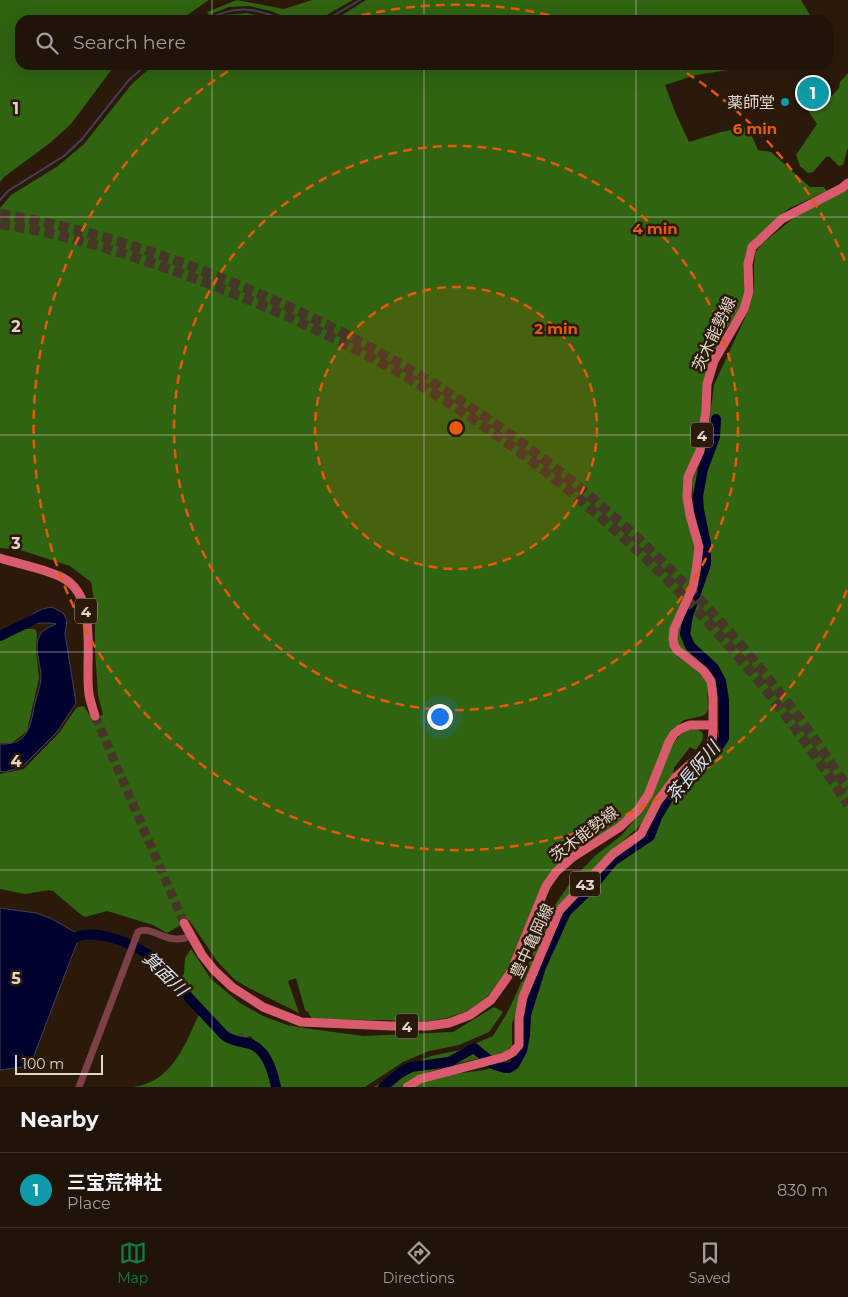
<!DOCTYPE html>
<meta charset="utf-8">
<style>
:root{--surface:#201408;--page:#2d2116;--text:#f1f3f6;--muted:#a29e9c;--line:#3d3329;--accent:#0b8043}
body{margin:0;font-family:Montserrat,"Noto Sans JP",sans-serif;background:var(--page);color:var(--text)}
.scale{position:absolute;left:15px;bottom:12px;width:88px;box-sizing:border-box;padding-left:5px;border:2px solid #e2d6cc;border-top:0;font-size:14px;line-height:18px;white-space:nowrap;color:#e2d6cc;-webkit-text-stroke:4px #2b1a0a;paint-order:stroke}
.you{position:absolute;left:439px;top:716px;width:18px;height:18px;margin:-12px;border:4px solid #fff;border-radius:50%;background:#1a73e8;box-shadow:0 0 0 8px #1a73e833}
.badge{display:grid;place-items:center;width:32px;height:32px;border-radius:50%;background:var(--accent);color:#fff;font-size:16px;font-weight:700}
.pin{position:absolute;translate:-50% -50%;border:2px solid #fff;box-shadow:0 1px 5px #0006}
.list{margin:0;padding:0;list-style:none}
h2{display:flex;justify-content:space-between;align-items:center;height:65px;margin:0;padding:0 20px;font-size:21px}
h2 small{font-size:16px;font-weight:400;color:var(--muted)}
.list li{display:grid;grid-template-columns:32px 1fr auto;gap:15px;align-items:center;box-sizing:border-box;height:75px;padding:0 20px;border-top:1px solid var(--line)}
.list b{display:block;font-size:19px;white-space:nowrap}
.list p{margin:0;font-size:16px;white-space:nowrap;color:var(--muted)}
.list em{font-size:16px;font-style:normal;color:var(--muted)}
.icon{flex:none;width:28px;height:28px;fill:none;stroke:currentColor;stroke-width:2;stroke-linecap:round;stroke-linejoin:round}
.map{position:relative;flex:none;width:848px;height:1087px;overflow:hidden}
.search{position:absolute;background:var(--surface);box-shadow:0 5px 20px #0002;left:15px;right:15px;top:15px;height:55px;display:flex;align-items:center;gap:12px;box-sizing:border-box;padding:0 18px;border-radius:15px;color:var(--muted);font-size:19px}
.sheet{height:140px;background:var(--surface)}
nav{display:flex;justify-content:space-around;align-items:center;box-sizing:border-box;height:70px;border-top:1px solid var(--line);background:var(--surface);font-size:14px;color:var(--muted)}
nav a{display:grid;justify-items:center;gap:2px}
nav .on{color:var(--accent)}
.map>svg:first-child{display:block}
.forest{fill:#306411}
.water{fill:#00002e;stroke:#44405d}
.lines{fill:none;stroke-linecap:round;stroke-linejoin:round}
.stream{stroke:#44405d;stroke-width:2}
.river{stroke:#00002e;stroke-width:10}
.primary-tunnel{stroke:#463627;stroke-width:9;stroke-dasharray:9 4.5;stroke-linecap:butt}
.motorway-tunnel{stroke:#463627;stroke-width:10;stroke-dasharray:10 5;stroke-linecap:butt}
.tertiary{stroke:#7c4047;stroke-width:7}
.primary{stroke:#d85b6e;stroke-width:9}
.grid{fill:none;stroke:#e2d6cc;stroke-width:1;stroke-opacity:0.55}
.ring{fill:none;stroke:#e8590c;stroke-width:2.5;stroke-dasharray:9 6}
.culture-dot{fill:#0f9aa8;stroke:#2b1a0a;stroke-width:2}
.labels{text-anchor:middle;dominant-baseline:central;stroke-width:5;stroke-linejoin:round;paint-order:stroke}
.shield{fill:#2b1a0a;stroke:#ab9e92;stroke-width:1}
.shield-label{font-size:15px;font-weight:bold;fill:#e2d6cc}
.poi-label{font-size:16px;fill:#e2d6cc;stroke:#2b1a0a;text-anchor:end}
.street-label{font-size:16px;fill:#e2d6cc;stroke:#2b1a0a}
.water-label{font-size:18px;font-style:italic;fill:#d5e0f5;stroke:#2b1a0a}
.grid-label{font-size:16px;text-anchor:middle;font-weight:bold;fill:#e2d6cc;stroke:#2b1a0a;stroke-width:5;stroke-linejoin:round;paint-order:stroke}
.centre{fill:#e8590c;stroke:#2b1a0a;stroke-width:2.5}
.ring-label{font-size:15px;text-anchor:middle;font-weight:bold;fill:#e8590c;stroke:#2b1a0a;stroke-width:5;stroke-linejoin:round;paint-order:stroke}
</style>
<div class="map">
<svg width="848" height="1087" viewBox="0 0 848 1087">
<rect width="100%" height="100%" fill="#2b1a0a"/>
<!-- forest -->
<g class="forest">
<polygon points="0,0 209,0 180,20 20,20 20,65 115,65 71,124 50,143 4,177 0,182"/>
<polygon points="237,0 284,9 312,0 353,0 325,16 287,18 271,11 249,6 229,7 209,15 207,12"/>
<polygon points="366,0 801,0 813,20 334,20"/>
<polygon points="248,13 272,20 215,20 224,15"/>
<polygon points="153,65 762,65 696,75 665,85 675,112 689,142 721,132 748,127 758,150 771,152 810,187 824,187 827,191 788,209 754,239 749,245 745,293 741,308 727,328 712,359 697,451 688,467 695,547 691,586 676,616 677,656 699,672 707,683 708,710 706,714 702,716 684,720 672,730 646,794 636,809 619,824 570,854 554,869 542,885 508,970 487,997 470,1010 447,1018 428,1021 312,1019 308,1012 305,1010 296,978 288,981 299,1013 245,986 234,979 217,961 189,920 167,933 153,925 107,911 85,917 80,914 53,891 49,890 25,894 0,889 0,774 24,769 59,733 77,707 84,706 92,719 103,715 98,695 95,650 95,605 91,582 70,566 20,550 0,548 0,208 11,195 58,166 84,144 132,84"/>
<polygon points="848,73 848,147 843,165 839,166 829,156 826,157 813,172 808,173 800,166 796,155 817,124 807,109 816,100 826,102 839,88 840,82"/>
<polygon points="848,189 848,1087 414,1087 421,1082 454,1074 484,1070 498,1067 509,1062 519,1054 525,1045 524,1007 532,985 560,922 649,831 660,804 678,782 709,754 718,741 720,718 719,690 718,681 715,675 707,668 685,653 678,646 677,634 709,544 697,512 693,498 692,479 705,454 714,385 748,311 754,292 754,263 756,251 763,243 795,217"/>
<polygon points="24,629 35,629 37,634 36,649 39,678 27,731 20,737 11,743 0,743 0,639"/>
<path d="M692,729H697L702,732C705,739 700,744 696,750L690,747L674,768L673,776L644,822L602,860L550,918L522,992L512,1024V1046L504,1053C479,1059 417,1070 401,1087H374L405,1067L431,1056L460,1050L493,1036L507,1013L518,990L548,915L573,879L596,855L622,835L645,807L672,745L682,733Z"/>
<path d="M191,949L211,979L240,1003L263,1016L287,1025L304,1028L363,1036L453,1032L494,1007L503,1012L489,1032L459,1045L429,1051L403,1062L365,1087H279C274,1066 266,1051 250,1036L245,1038L241,1033L239,1034L243,1039L234,1037L225,1031L179,979L184,974L185,958Z"/>
<path d="M199,1014C207,1023 216,1035 226,1042C234,1046 241,1046 249,1048C262,1053 271,1074 272,1087H133C172,1082 185,1045 199,1014Z"/>
</g>
<!-- water -->
<g class="water">
<path d="M52,607L63,613L67,620L65,634L76,703L57,732L22,767L5,772L0,771V744C29,745 30,727 35,703C37,695 41,685 41,677C41,664 33,646 40,635C43,629 51,627 56,624C48,622 32,623 24,626L22,622C32,614 39,609 52,607Z"/>
<polygon points="0,908 36,913 50,918 80,935 30,1066 0,1070"/>
</g>
<g class="lines">
<!-- stream -->
<g class="stream">
<path d="M206,20C235,5 253,7 283,20"/>
<polyline points="326,20 360,0"/>
<polyline points="0,200 8,191 64,156 82,139 128,81 146,65"/>
<polyline points="240,1034 248,1043"/>
</g>
<!-- river -->
<g class="river">
<polyline points="0,636 35,619"/>
<path d="M68,942C73,940 77,936 82,935C104,932 131,943 149,955L224,1035C233,1042 240,1041 250,1044C266,1049 273,1072 276,1087"/>
<polyline points="383,1087 400,1073 411,1067 449,1062 474,1048 495,1065 505,1068 509,1068 514,1065 522,1051 525,1035 526,1015 541,967 566,912 591,888 613,861 650,836 657,817 669,797 715,752 724,738 724,700 721,681 714,668 690,646 685,634 688,616 706,564 706,544 699,510 698,496 703,469 715,437 716,419"/>
</g>
<!-- primary-tunnel -->
<polyline class="primary-tunnel" points="95,716 184,923"/>
<!-- motorway-tunnel -->
<g class="motorway-tunnel">
<path d="M0,214C83,227 165,254 243,287C491,389 702,562 848,789"/>
<path d="M0,224C68,234 135,256 199,280C272,308 343,340 410,379C587,484 738,632 848,805"/>
</g>
<!-- tertiary -->
<path class="tertiary" d="M79,1087L138,932C152,924 168,947 190,936"/>
<!-- primary -->
<g class="primary">
<path d="M0,558C18,564 47,569 63,578C100,598 84,660 89,694C90,701 93,709 95,716"/>
<polyline points="184,923 202,955 214,970 232,987 263,1007 301,1022 391,1026 428,1026 449,1023 470,1015 491,1000 511,972 546,886 556,872 573,857 620,827 638,810 648,795 669,742 674,734 680,729 690,725 713,725"/>
<polyline points="407,1087 420,1079 504,1057 513,1052 519,1045 519,1018 523,997 559,911 613,854 641,834 658,801 676,777 706,750 712,741 713,731 713,698 711,681 703,670 677,650 674,645 673,638 674,629 693,587 696,571 699,547 690,515 687,497 688,477 700,451 706,410 707,384 714,361 744,309 749,292 748,264 752,247 782,219 842,188 848,183"/>
</g>
</g>
<!-- grid -->
<path class="grid" d="M212,0V20M424,0V20M636,0V20M212,65V1087M424,65V1087M636,65V1087M0,217H848M0,435H848M0,652H848M0,870H848"/>
<!-- distance rings -->
<circle cx="456" cy="428" r="141" fill="#e8590c" fill-opacity=".12"/>
<g class="ring">
<circle cx="456" cy="428" r="141"/>
<circle cx="456" cy="428" r="282"/>
<path d="M847 590A423 423 0 1 1 238 65M347 19A423 423 0 0 1 565 19M674 65A423 423 0 0 1 847 266"/>
</g>
<!-- markers -->
<circle class="culture-dot" cx="785" cy="102" r="5"/>
<g class="labels">
<!-- shield labels -->
<g class="shield">
<rect x="691" y="422.5" width="22" height="25" rx="4"/>
<rect x="75" y="598.5" width="22" height="25" rx="4"/>
<rect x="570" y="871.5" width="30" height="25" rx="4"/>
<rect x="396" y="1013.5" width="22" height="25" rx="4"/>
</g>
<g class="shield-label">
<text x="702" y="435">4</text>
<text x="86" y="611">4</text>
<text x="585" y="884">43</text>
<text x="407" y="1026">4</text>
</g>
<!-- poi labels -->
<g class="poi-label">
<text x="775" y="102">薬師堂</text>
</g>
<!-- street labels -->
<g class="street-label">
<text transform="translate(714 334) rotate(-65)">茨木能勢線</text>
<text transform="translate(584 834) rotate(-37)">茨木能勢線</text>
<text transform="translate(532 941) rotate(-65)">豊中亀岡線</text>
</g>
<!-- water labels -->
<g class="water-label">
<text transform="translate(693 772) rotate(-50)">茶長阪川</text>
<text transform="translate(165 974) rotate(44)">箕面川</text>
</g>
</g>
<g class="grid-label">
<text x="16" y="114">1</text>
<text x="16" y="332">2</text>
<text x="16" y="549">3</text>
<text x="16" y="767">4</text>
<text x="16" y="984">5</text>
</g>
<circle cx="456" cy="428" r="8" class="centre"/>
<g class="ring-label">
<text x="755" y="134">6 min</text>
<text x="655" y="234">4 min</text>
<text x="556" y="334">2 min</text>
</g>
</svg>
<div class="scale">100 m</div>
<div class="you"></div>
<div class="pin badge" style="left:813px;top:93px;background:#0f9aa8">1</div>
<div class="search"><svg class="icon" aria-label="search" viewBox="0 0 24 24"><circle cx="10" cy="10" r="6"/><path d="M15 15l6 6"/></svg>Search here</div>
</div>
<section class="sheet">
<h2>Nearby<small></small></h2>
<ul class="list">
<li><span class="badge" style="background:#0f9aa8">1</span><div><b>三宝荒神社</b><p>Place</p></div><em>830 m</em></li>
</ul>
</section>
<nav>
<a class="on"><svg class="icon" aria-label="map" viewBox="0 0 24 24"><path d="M3 6l6-2 6 2 6-2v14l-6 2-6-2-6 2zM9 4v14M15 6v14"/></svg>Map</a>
<a><svg class="icon" aria-label="directions" viewBox="0 0 24 24"><path d="M12 3l9 9-9 9-9-9zM9 14v-3h6M13 9l2 2-2 2"/></svg>Directions</a>
<a><svg class="icon" aria-label="saved" viewBox="0 0 24 24"><path d="M7 4h10v16l-5-4-5 4z"/></svg>Saved</a>
</nav>
